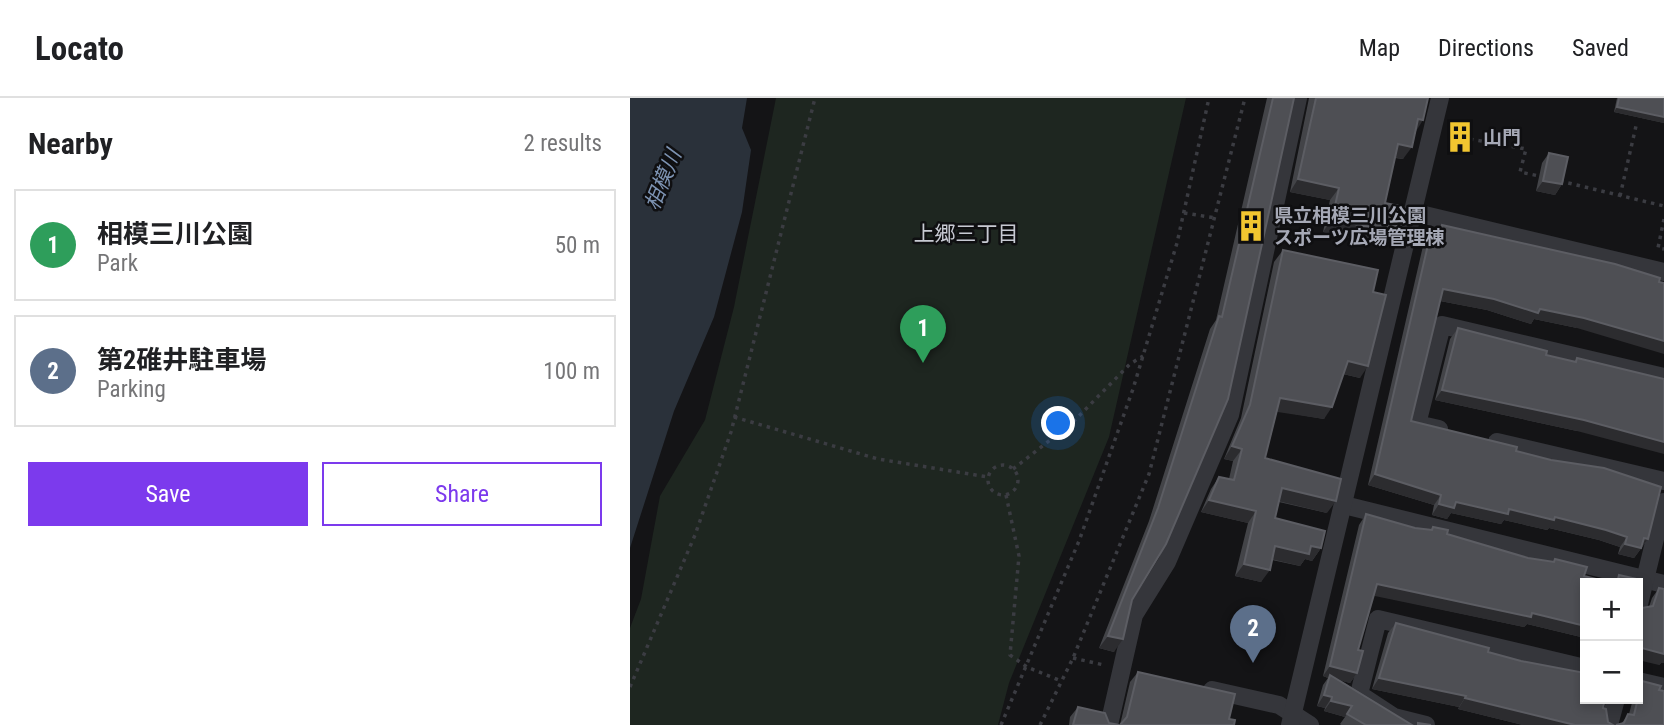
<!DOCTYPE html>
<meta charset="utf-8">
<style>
:root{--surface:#fff;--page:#f6f6f6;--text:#202124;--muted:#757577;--line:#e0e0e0;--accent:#7c3aed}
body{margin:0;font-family:"Roboto Condensed","Noto Sans JP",sans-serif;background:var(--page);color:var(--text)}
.controls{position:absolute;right:21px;bottom:21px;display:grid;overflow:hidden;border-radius:0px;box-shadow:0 4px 10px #0003}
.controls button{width:63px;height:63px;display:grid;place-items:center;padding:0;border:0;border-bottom:2px solid var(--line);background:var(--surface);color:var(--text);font:35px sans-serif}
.you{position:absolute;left:429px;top:326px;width:24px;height:24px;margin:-18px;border:5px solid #fff;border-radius:50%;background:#1a73e8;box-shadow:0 0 0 10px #1a73e833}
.badge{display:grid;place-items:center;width:46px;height:46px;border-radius:50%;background:var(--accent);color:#fff;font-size:23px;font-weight:700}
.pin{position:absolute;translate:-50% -58px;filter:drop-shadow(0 2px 4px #0008)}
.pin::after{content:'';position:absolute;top:37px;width:24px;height:21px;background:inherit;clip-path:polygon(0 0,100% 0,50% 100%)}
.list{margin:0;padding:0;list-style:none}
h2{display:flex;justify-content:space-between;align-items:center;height:91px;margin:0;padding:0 28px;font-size:30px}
h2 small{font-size:23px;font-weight:400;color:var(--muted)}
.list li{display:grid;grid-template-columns:46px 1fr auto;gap:21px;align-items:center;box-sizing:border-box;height:112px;margin:0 14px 14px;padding:0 14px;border:2px solid var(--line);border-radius:0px}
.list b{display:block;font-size:26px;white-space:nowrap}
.list p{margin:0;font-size:23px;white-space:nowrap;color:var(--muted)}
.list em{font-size:23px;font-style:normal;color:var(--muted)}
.actions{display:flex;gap:14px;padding:21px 28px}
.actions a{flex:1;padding:16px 0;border:2px solid var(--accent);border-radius:0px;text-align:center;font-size:24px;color:var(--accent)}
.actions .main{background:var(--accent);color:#fff}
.map{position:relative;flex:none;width:1034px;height:627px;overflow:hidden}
header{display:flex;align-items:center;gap:42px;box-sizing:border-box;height:98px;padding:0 35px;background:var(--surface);border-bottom:2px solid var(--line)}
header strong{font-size:33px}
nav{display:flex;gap:38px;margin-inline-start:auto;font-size:24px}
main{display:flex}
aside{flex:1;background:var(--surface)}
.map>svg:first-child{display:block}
.green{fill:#1e2620}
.water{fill:#2a313a}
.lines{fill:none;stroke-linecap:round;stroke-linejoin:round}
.path{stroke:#3b3c42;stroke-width:3.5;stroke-dasharray:3.5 5;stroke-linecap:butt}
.minor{stroke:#35363b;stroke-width:18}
.wall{fill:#434448}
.shaded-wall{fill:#2c2c2f}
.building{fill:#4e4f54;stroke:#5c5d63;stroke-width:2}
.labels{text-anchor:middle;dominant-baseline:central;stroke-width:5;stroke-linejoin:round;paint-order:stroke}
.poi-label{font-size:19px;font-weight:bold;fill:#a6a9b6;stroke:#0f0f11;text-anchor:start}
.water-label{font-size:21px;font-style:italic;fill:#7d93b2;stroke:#0f0f11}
.neighbourhood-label{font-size:21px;fill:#c7c9d2;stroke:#0f0f11}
</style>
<header>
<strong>Locato</strong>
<nav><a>Map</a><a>Directions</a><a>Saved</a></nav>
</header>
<main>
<aside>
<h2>Nearby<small>2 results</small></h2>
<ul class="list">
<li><span class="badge" style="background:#2e9e5b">1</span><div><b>相模三川公園</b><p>Park</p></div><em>50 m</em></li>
<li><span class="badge" style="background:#5c6f8a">2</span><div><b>第2碓井駐車場</b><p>Parking</p></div><em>100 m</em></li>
</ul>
<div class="actions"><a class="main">Save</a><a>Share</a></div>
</aside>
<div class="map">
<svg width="1034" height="627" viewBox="0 0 1034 627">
<rect width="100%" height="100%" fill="#141416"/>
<!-- green -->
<polygon class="green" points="146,0 556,0 479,339 379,585 368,627 0,627 0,530 11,501 30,398 75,322 104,209"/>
<!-- water -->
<polygon class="water" points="0,0 117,0 112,30 121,52 112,114 84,219 44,313 0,450"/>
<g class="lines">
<!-- path -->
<g class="path">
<polyline points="840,41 896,51 890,74 909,78"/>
<polyline points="930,83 1034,108"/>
<polyline points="990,98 1006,28"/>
<polyline points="554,115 586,120"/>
<polyline points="1034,121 1028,150 1034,151"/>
<polyline points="104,319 248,361 358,379"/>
<circle cx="373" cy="382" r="15"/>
<polyline points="383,371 442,325 500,266 513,258"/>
<polyline points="376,397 389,458 380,557 397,569 431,583"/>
<polyline points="443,560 474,567"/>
<polyline points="0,589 65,437 101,334 185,0"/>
<polyline points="371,627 449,443 503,291 547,145 579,0"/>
<polyline points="410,627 443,560 519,376 615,0"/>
</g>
<!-- minor -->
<g class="minor">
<polyline points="782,114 1034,174"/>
<polyline points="809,331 787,326 812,227 1034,279"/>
<polyline points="867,344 1034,383"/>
<polyline points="714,407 1034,486"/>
<polyline points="1008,510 1034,404"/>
<polyline points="1008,583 1034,589"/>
<polyline points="582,592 649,607 680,627"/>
<polyline points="479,627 504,517 537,464 600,317 668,0"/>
<polyline points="660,627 810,0"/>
<polyline points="796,627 764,619 729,596 748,521 955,570"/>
<polyline points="979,627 986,601"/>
</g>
</g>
<!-- wall -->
<g class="wall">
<polygon points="637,0 664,0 484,554 469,550 519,423 580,231 586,222"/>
<polygon points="679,0 798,0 773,61 765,60 755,105 756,147 693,134 700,102 660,94"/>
<polygon points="987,0 1034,0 1034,25 984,14"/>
<polygon points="919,55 932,86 925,97 906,93 912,65"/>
<polygon points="812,127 947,230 904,221 901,226 857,212 810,203 781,323 886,353 1018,441 1004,460 988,456 990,449 969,442 919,430 917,432 874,422 871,426 821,415 817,421 802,417 804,407 738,387 793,148 800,138 804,138"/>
<polygon points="653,152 743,194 730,280 713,276 694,321 647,313 635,360 697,415 649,404 645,420 691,450 682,463 675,461 670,468 642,462 631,484 605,478 618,425 571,414 581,391 589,379 599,381 603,363 594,361 611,320 644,164"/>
<polygon points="828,230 916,257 944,264 947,260 947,333 805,302 820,241"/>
<polygon points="736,416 785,430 801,431 803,429 817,436 898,460 923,464 925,461 954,478 955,540 897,526 894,529 744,497 728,552 727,575 720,585 710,582 782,627 711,627 710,626 715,619 694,613 695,610 687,608 693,587 698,580 693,578 729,427"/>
<polygon points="1029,490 1034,490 1034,565 1031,565 1029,567 1012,510 1019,509 1022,500"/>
<polygon points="766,525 858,554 973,610 978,624 983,627 893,627 828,611 829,609 742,591 758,535"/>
<polygon points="508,574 599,621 490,627 500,584"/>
<polygon points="1012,583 1029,592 1034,627 991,626 999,616 1003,601 1008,601 1008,589"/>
<polygon points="448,609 479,625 489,627 439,627 440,619"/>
</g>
<!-- shaded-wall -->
<g class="shaded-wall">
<polygon points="987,9 1034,19 1034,25 984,14"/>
<polygon points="788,21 793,22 785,35"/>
<polygon points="768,46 782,49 773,61 759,58"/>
<polygon points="668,81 709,90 700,102 660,94"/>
<polygon points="913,83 932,86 925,97 906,93"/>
<polygon points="702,121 765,135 756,147 693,134"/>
<polygon points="813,191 954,220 1034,243 1034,256 947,230 904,221 901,226 857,212 805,202"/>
<polygon points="718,263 738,268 730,280 709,275"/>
<polygon points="812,292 954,322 1034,344 1034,356 947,333 805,302"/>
<polygon points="650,300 702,309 694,321 641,313"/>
<polygon points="602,348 612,351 603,363 594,361"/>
<polygon points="745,376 811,397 804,407 738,387"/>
<polygon points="652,390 706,403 697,415 644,402"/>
<polygon points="579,402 626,413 618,425 571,414"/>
<polygon points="826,404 879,411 925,419 976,432 997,439 990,449 969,442 919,430 917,432 874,422 871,426 821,415 817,421 802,417 809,406"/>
<polygon points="1014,440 1018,441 1004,460 988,456 995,446"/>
<polygon points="645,448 681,448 691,450 682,463 675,461 670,468 637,460"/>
<polygon points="614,466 640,472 631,484 605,478"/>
<polygon points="747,486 902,515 955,528 955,540 897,526 894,529 740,497"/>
<polygon points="478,538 493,541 484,554 469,550"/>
<polygon points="1008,549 1034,556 1034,565 1031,565 1029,567 1008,562"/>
<polygon points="700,568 727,575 720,585 699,580 700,577 698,580 693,578"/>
<polygon points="749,580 836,598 829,609 742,591"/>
<polygon points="694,597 702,599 695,610 687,608"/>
<polygon points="835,600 945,627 893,627 828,611"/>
<polygon points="701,603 722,608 715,619 694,613"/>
</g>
<!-- building -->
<g class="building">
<polygon points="643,0 664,0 598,301 536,446 502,502 493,541 478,538 528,410 589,218 592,219"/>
<polygon points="686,0 798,0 793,22 788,21 782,49 768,46 755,105 770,108 765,135 702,121 709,90 668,81"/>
<polygon points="989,0 1034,0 1034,19 987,9"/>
<polygon points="919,55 938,59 932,86 913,83"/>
<polygon points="812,127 985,166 1030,180 1029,184 1034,185 1034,243 954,220 910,211 908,215 864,201 813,191 781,323 887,349 886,353 921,362 974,370 1031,389 1018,441 1014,440 1011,450 995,446 997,439 976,432 925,419 924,422 879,411 878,416 826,404 824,410 809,406 811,397 745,376 800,138 809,139"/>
<polygon points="653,152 748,172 743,194 756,197 738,268 718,263 702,309 650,300 635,360 711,381 706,403 652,390 645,420 695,433 691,450 681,448 679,456 645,448 640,472 614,466 626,413 579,402 589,379 604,382 612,351 602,348 620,307"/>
<polygon points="828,230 917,253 916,257 946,264 947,260 1034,281 1034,344 954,322 812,292"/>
<polygon points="736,416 785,430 802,432 803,429 818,432 817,436 898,460 924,464 925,461 957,469 954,478 982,485 955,485 955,528 902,515 901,519 747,486 728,552 733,553 727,575 700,568"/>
<polygon points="989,477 1007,481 1007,485 987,485"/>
<polygon points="1029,490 1034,491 1034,556 1008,549 1008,506 1012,510 1023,508"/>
<polygon points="766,525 859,550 858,554 891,563 955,575 955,601 975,601 973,610 976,611 978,624 983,627 945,627 835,600 836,598 749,580"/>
<polygon points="508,574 605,596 599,621 605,622 604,627 490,627 497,619"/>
<polygon points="700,577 782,627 736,627 717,616 722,608 701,603 702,599 694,597"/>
<polygon points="1012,583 1031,588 1029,592 1034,593 1034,627 986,627 994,625 998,616 1004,617"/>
<polygon points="448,609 475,615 479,625 489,627 443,627"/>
<polygon points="788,625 801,627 788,627"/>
</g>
<!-- icons -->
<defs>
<symbol id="building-bare" viewBox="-9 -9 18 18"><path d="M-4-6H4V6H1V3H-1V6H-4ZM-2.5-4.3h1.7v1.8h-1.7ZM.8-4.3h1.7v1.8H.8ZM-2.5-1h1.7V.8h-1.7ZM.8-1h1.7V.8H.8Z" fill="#f2c630" stroke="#0f0f11" stroke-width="2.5" paint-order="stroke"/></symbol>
</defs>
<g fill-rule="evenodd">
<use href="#building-bare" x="808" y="17" width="44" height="44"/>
<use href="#building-bare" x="599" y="106" width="44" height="44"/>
</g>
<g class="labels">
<!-- poi labels -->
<g class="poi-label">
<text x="853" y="39">山門</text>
<text x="644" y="117">県立相模三川公園<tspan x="644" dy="22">スポーツ広場管理棟</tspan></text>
</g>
<!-- water labels -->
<g class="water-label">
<text transform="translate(33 82) rotate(-68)">相模川</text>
</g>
<!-- neighbourhood labels -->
<g class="neighbourhood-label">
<text x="336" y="136">上郷三丁目</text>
</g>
</g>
</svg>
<div class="controls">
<button>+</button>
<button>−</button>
</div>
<div class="you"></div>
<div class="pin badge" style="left:293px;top:265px;background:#2e9e5b">1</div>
<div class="pin badge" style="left:623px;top:565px;background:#5c6f8a">2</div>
</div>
</main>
